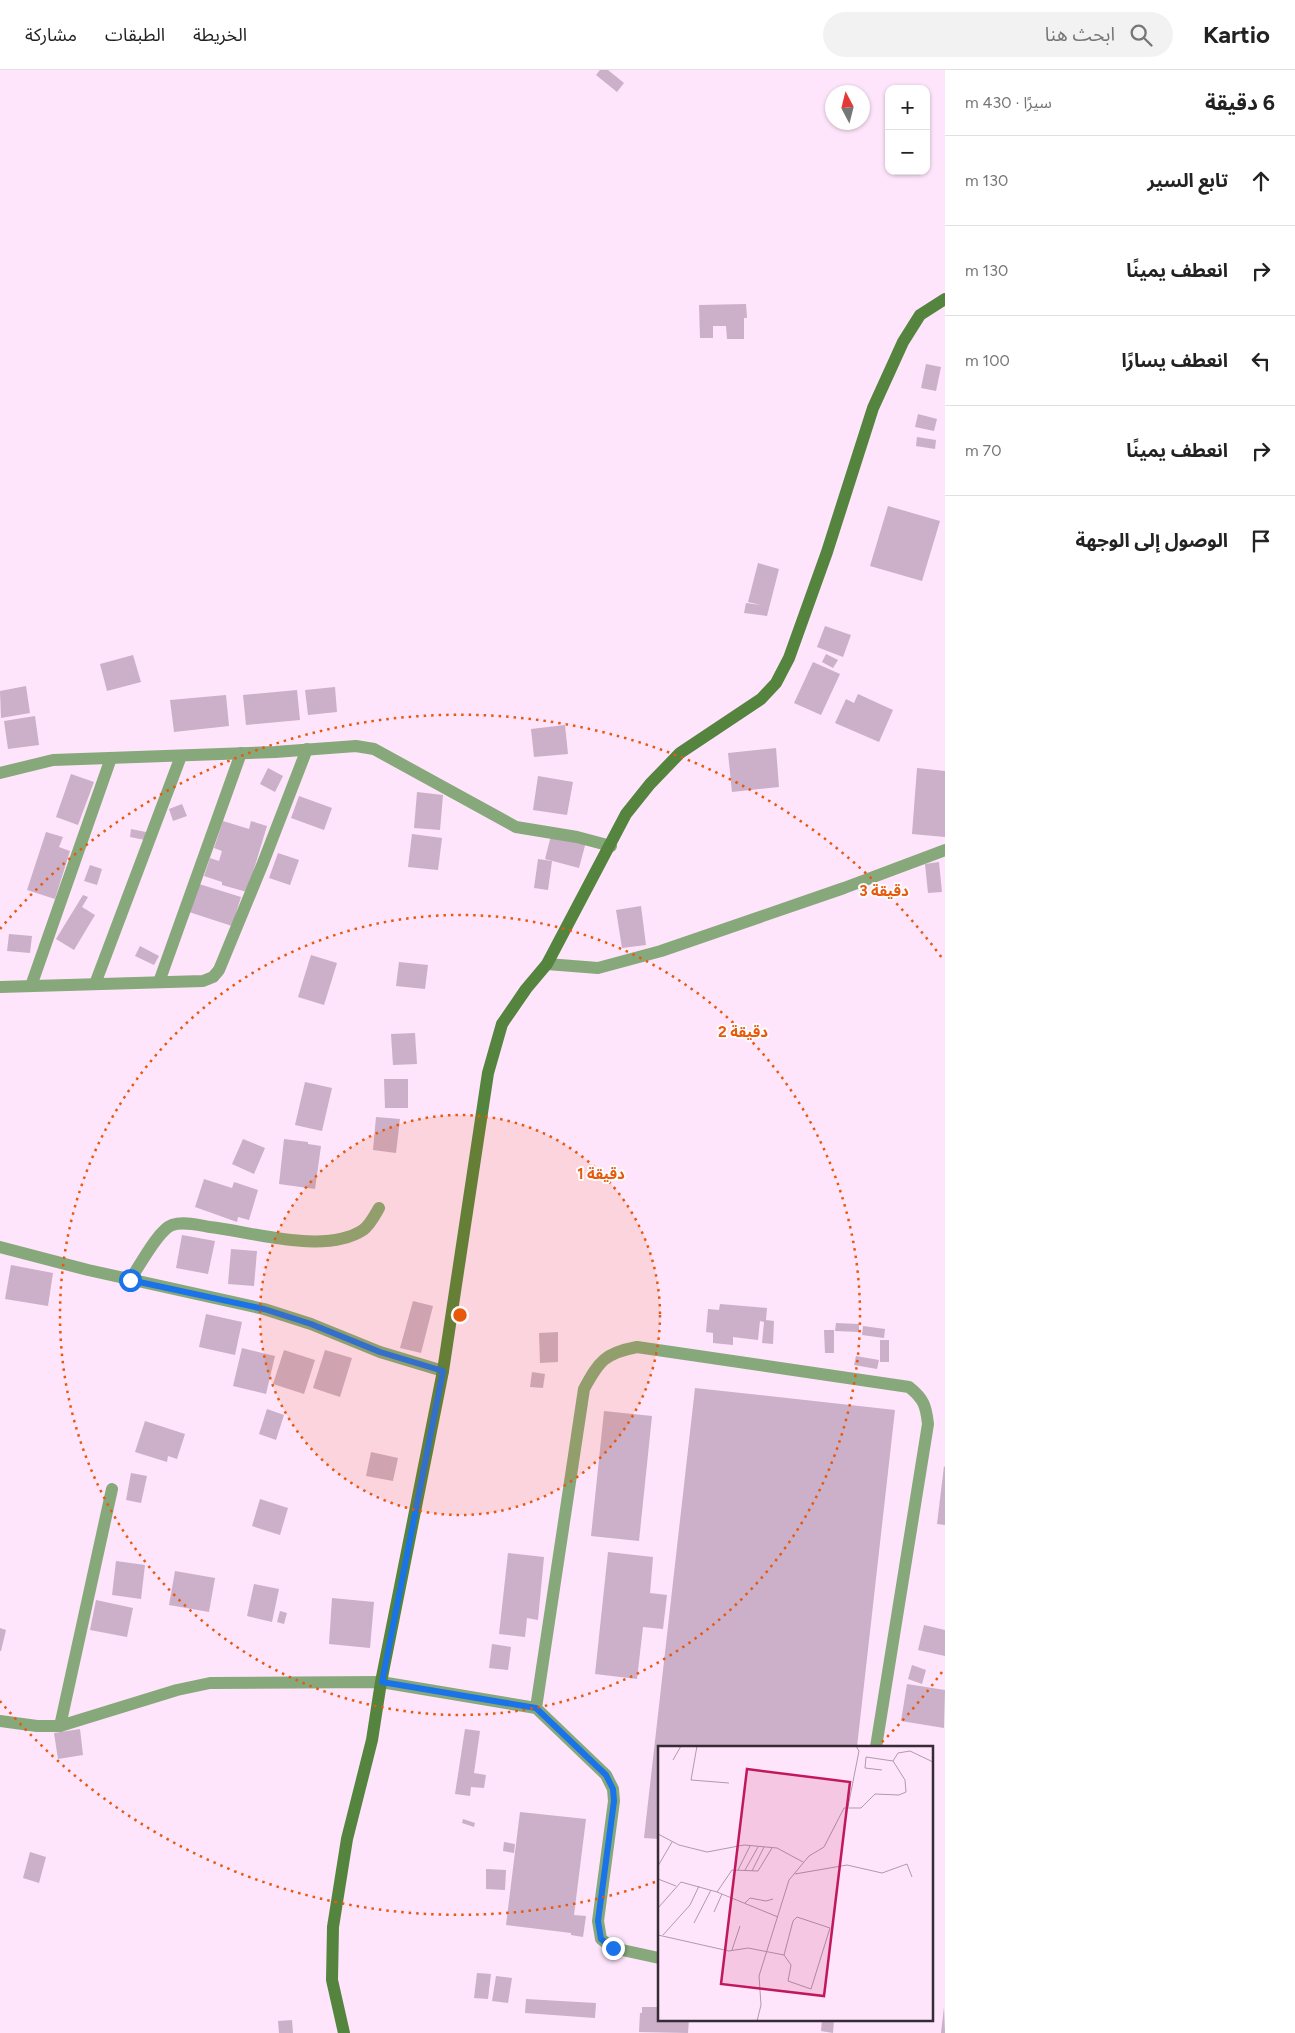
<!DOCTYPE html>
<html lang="ar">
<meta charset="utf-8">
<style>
:root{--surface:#fff;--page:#f2f2f2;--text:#222;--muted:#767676;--line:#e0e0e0}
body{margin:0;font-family:Figtree,"Noto Sans Arabic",sans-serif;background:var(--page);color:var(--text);direction:rtl}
.controls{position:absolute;right:15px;top:15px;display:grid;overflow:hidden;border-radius:10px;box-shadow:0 1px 4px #0004}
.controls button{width:45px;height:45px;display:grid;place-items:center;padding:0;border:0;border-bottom:1px solid var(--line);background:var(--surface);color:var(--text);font:25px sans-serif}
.compass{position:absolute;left:825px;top:15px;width:45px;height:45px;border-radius:50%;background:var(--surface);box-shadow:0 1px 4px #0004;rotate:353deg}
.stop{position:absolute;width:15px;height:15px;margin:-11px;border:4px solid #1a73e8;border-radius:50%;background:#fff}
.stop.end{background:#1a73e8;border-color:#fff;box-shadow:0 1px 5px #0008}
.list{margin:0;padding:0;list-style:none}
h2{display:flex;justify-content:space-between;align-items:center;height:65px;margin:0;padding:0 20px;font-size:21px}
h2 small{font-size:16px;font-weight:400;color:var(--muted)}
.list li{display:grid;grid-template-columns:32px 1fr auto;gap:15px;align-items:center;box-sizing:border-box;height:90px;padding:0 20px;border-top:1px solid var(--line)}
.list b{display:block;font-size:19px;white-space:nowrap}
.list em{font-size:16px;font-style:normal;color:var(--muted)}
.icon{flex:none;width:28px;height:28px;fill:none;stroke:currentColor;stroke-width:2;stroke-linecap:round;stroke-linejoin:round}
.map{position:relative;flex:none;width:945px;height:1963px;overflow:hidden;direction:ltr}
header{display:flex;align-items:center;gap:30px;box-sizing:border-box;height:70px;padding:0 25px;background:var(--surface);border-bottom:1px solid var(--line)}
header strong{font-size:24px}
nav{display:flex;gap:28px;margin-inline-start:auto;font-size:18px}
.search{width:350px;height:45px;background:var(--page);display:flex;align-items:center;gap:12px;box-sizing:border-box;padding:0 18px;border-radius:28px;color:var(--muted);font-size:19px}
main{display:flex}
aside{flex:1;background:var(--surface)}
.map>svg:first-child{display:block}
.building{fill:#ccafc8}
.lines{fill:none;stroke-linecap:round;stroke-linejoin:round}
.street{stroke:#87a87a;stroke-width:12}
.secondary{stroke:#54843e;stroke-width:12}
.route{stroke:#1a73e8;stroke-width:6}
.ring{fill:none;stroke:#e8590c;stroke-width:2.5;stroke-dasharray:2.5 5}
.inset-road{fill:none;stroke:#ae9bac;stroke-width:1}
.view{fill:#c2185b;fill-opacity:0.15;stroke:#c2185b;stroke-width:2.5}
.inset-edge{fill:none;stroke:#372b35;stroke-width:2.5}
.centre{fill:#e8590c;stroke:#fbfbfb;stroke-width:2.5}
.ring-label{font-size:15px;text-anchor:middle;font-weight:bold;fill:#e8590c;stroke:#fbfbfb;stroke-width:4;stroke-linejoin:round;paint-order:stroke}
</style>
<header>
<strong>Kartio</strong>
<div class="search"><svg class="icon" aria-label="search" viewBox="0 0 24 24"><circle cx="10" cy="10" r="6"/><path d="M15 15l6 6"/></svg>ابحث هنا</div>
<nav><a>الخريطة</a><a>الطبقات</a><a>مشاركة</a></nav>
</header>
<main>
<aside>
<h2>6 دقيقة<small>سيرًا · 430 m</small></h2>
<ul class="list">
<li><svg class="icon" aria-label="ahead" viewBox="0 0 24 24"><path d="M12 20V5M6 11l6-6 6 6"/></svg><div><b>تابع السير</b></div><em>130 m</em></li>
<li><svg class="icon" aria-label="right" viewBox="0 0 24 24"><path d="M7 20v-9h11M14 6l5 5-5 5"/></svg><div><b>انعطف يمينًا</b></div><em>130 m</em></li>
<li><svg class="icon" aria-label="left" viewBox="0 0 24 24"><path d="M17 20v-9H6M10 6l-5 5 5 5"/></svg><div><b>انعطف يسارًا</b></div><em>100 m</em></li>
<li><svg class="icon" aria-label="right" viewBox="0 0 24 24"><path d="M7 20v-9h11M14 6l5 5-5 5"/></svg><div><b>انعطف يمينًا</b></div><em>70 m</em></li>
<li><svg class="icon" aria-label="arrive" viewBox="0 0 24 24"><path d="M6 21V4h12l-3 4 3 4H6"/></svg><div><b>الوصول إلى الوجهة</b></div></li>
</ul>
</aside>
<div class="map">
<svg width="945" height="1963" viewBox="0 0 945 1963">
<rect width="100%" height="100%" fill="#fee5fb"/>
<!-- building -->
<g class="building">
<polygon points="600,0 608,0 624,13 617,22 596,5"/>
<polygon points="746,234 747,248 744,248 744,269 727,269 726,256 713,256 713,268 700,268 699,235"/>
<polygon points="926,294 941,297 936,321 921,318"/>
<polygon points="918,344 937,349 934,361 915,357"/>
<polygon points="917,367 936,370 935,379 916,376"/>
<polygon points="888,436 940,451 922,511 870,496"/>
<polygon points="758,493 779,499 767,546 744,543 746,533 761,535 748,532"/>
<polygon points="825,556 851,565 843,587 817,577"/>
<polygon points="826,584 838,590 833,598 822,592"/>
<polygon points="133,585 141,612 107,621 100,594"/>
<polygon points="813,592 840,604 821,645 794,633"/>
<polygon points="26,616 30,643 1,648 0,621"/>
<polygon points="335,617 337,642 308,645 305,620"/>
<polygon points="297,620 300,650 246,655 243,625"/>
<polygon points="858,624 893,640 879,672 835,653 846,629 854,633"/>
<polygon points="226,625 229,656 174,662 170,630"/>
<polygon points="35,646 39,675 8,679 4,651"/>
<polygon points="565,655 568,684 534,687 531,659"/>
<polygon points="776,678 779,717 732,722 728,683"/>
<polygon points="268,698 283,706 275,722 260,714"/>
<polygon points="917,698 945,701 945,767 912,764"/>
<polygon points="71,704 94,712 78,755 56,747"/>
<polygon points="538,706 573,712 567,745 533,740"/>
<polygon points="417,722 443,725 440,760 414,758"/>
<polygon points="299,726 332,738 324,760 291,748"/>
<polygon points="182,734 187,746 173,751 169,739"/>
<polygon points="223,751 249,759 251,751 267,756 247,822 222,815 222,812 204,806 210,788 219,791 222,781 214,778"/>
<polygon points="553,758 587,768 579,798 545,789"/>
<polygon points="131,759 146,762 145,770 130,767"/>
<polygon points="46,762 63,767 59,777 70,781 55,829 27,820"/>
<polygon points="412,764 442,768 438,800 408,797"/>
<polygon points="278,783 299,790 290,815 269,808"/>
<polygon points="538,789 552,791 548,820 534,818"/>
<polygon points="939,792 942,822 928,823 925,794"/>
<polygon points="90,795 102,799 97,815 84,811"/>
<polygon points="199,814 241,827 232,856 189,842"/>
<polygon points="83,825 88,827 82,837 95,845 74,880 56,869"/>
<polygon points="641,836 646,875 622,878 616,840"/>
<polygon points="9,864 32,866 30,883 7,881"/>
<polygon points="140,876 159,886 154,895 135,886"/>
<polygon points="311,885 337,893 324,935 298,927"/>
<polygon points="399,892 428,895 425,919 396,916"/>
<polygon points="415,963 417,994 393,995 391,964"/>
<polygon points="384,1009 408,1009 408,1038 385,1038"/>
<polygon points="305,1012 332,1018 322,1061 295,1055"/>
<polygon points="376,1047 400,1049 396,1083 373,1080"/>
<polygon points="243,1069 265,1078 254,1104 232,1094"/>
<polygon points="284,1069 308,1072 308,1074 321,1076 315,1119 279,1114"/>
<polygon points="204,1109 232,1118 234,1112 258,1120 249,1150 238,1147 237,1152 195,1137"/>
<polygon points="182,1165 215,1171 208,1204 176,1198"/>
<polygon points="231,1179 257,1181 254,1216 228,1214"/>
<polygon points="11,1195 53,1203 48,1236 5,1229"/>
<polygon points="413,1231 433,1236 421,1283 400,1278"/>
<polygon points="720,1234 767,1238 766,1250 774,1251 773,1274 762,1273 764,1252 760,1251 758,1270 733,1267 733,1275 713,1273 713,1263 706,1262 708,1239 719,1240"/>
<polygon points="206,1244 242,1252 235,1285 199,1277"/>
<polygon points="836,1253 859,1254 859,1262 835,1261"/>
<polygon points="863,1256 885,1259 884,1268 862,1265"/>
<polygon points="824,1260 834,1260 834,1283 825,1283"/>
<polygon points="558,1262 558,1292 540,1293 539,1263"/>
<rect x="880" y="1270" width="9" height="22"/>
<polygon points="242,1278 275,1286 266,1324 233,1316"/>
<polygon points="284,1280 315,1290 304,1324 273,1314"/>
<polygon points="325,1280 352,1288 340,1327 313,1318"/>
<polygon points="856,1286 879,1290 877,1299 854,1295"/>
<polygon points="532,1302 545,1304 543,1318 530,1317"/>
<polygon points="695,1318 895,1340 857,1677 659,1677 659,1769 644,1768"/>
<polygon points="267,1339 284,1345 276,1370 259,1364"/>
<polygon points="604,1341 652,1346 639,1471 591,1466"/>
<polygon points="145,1351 185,1364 177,1389 168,1386 167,1392 135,1382"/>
<polygon points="371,1382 398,1388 393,1411 366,1406"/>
<polygon points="944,1396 945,1397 945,1455 937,1454"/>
<polygon points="131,1403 147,1406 141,1433 126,1430"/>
<polygon points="260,1429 288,1438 280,1465 252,1456"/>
<polygon points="608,1482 653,1487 650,1523 667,1525 663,1559 643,1557 637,1609 595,1604"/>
<polygon points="508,1483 544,1487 538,1550 527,1548 525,1567 499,1564"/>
<polygon points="116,1491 145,1495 141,1529 112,1525"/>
<polygon points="175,1501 215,1508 209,1542 169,1535"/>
<polygon points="254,1514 279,1519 272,1552 247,1546"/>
<polygon points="332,1528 374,1532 370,1578 329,1574"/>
<polygon points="96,1530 133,1538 127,1567 90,1560"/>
<polygon points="280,1541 287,1543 284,1554 277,1552"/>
<polygon points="924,1555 945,1560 945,1586 918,1580"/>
<polygon points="0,1558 6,1560 1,1581 0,1581"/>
<polygon points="492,1574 511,1577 508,1600 489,1598"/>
<polygon points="912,1595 926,1600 922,1614 908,1609"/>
<polygon points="907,1614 945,1620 944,1658 901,1651"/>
<polygon points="80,1659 83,1685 58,1689 54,1663"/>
<polygon points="465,1659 480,1661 474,1703 486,1705 484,1718 471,1717 470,1726 455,1724"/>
<polygon points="520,1742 586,1749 574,1845 586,1846 583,1867 571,1865 571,1863 506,1855"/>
<polygon points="463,1749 475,1753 474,1757 462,1753"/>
<polygon points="504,1772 515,1774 514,1783 503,1781"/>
<polygon points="30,1782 46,1787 39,1813 23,1808"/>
<polygon points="486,1799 506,1800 505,1820 486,1819"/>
<polygon points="477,1903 491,1904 488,1929 474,1928"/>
<polygon points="496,1906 512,1908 508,1933 492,1931"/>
<polygon points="526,1929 596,1933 595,1948 525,1943"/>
<polygon points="642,1937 659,1937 659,1949 689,1949 688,1963 639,1962 640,1943 642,1943"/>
<polygon points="944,1937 945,1963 941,1963"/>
<polygon points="822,1949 834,1949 833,1963 821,1961"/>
<polygon points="292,1950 293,1963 279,1963 278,1951"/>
</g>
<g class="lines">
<!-- street -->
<g class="street">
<polyline points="0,703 53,690 275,682 356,676 374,679 516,757 577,767 611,776"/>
<polyline points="547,894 598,898 661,881 844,818 945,780"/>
<polyline points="159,912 241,683"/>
<polyline points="95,914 181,686"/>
<polyline points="31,916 111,688"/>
<polyline points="0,917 203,911 213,907 219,900 263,793 307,679"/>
<polyline points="0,1177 88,1200 264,1239 311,1254 380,1282 443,1301"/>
<path d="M130,1210C139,1197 158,1160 172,1155C183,1151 198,1155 210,1157C253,1162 325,1185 363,1160C370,1155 375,1145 379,1138"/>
<polyline points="0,1651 37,1656 60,1656 177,1620 210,1613 381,1612 536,1638"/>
<polyline points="60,1656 112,1419"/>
<path d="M659,1888L613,1878L601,1869L598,1851L614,1731L613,1719L606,1705L536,1638L584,1319C599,1291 605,1283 637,1277L909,1317C924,1329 926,1336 928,1354L876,1677"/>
</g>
<!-- secondary -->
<polyline class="secondary" points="344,1963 332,1910 333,1857 347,1769 372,1670 381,1612 443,1301 488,1003 502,954 526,919 547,894 626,744 650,714 680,683 761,629 776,613 789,588 827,482 873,338 903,272 920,245 945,229"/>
</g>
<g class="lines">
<!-- route -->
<polyline class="route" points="130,1210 264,1239 311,1254 380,1282 443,1301 382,1612 536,1638 606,1705 613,1719 614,1731 598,1851 601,1869 613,1878"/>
</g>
<!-- distance rings -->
<circle cx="460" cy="1245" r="200" fill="#e8590c" fill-opacity=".12"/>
<g class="ring">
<circle cx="460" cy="1245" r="200"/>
<circle cx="460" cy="1245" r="400"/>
<path d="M942 1602A600 600 0 0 1 877 1677M655 1812A600 600 0 0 1 0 1631M0 859A600 600 0 0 1 942 888"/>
</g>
<!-- overview -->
<g transform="translate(658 1676)">
<rect width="275" height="275" fill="#fee5fb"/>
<path class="inset-road" d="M39,0L33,34L71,37M15,14L23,0M224,24L207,22L208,11L235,15M190,61L201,5L198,0M0,88L21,99L49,106L86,99L119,102L145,116M0,120L14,96M80,124L92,100M87,124L100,101M94,125L106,101M137,128L189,119L224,127L249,118L254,131M0,133L18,140M59,146L74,124L100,125L114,102M87,157L92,152L108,155L115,153M0,162L23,136L59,146L120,171M56,166L64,148M139,171L172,182L153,243L130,235L133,219L126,209L135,175ZM36,177L53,144M0,189L71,205L90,202L126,209M5,189L32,159L41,140M74,204L82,180M99,275L103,259L101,230L131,134L151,110L166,101L186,62H203L217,48L241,49L248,46L247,34L235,15L240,7L252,5L275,16"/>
<path class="view" d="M89,23L192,36L166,250L63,238Z"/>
<rect width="275" height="275" class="inset-edge"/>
</g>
<circle cx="460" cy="1245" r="8" class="centre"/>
<g class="ring-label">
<text x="884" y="826">3 دقيقة</text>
<text x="743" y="967">2 دقيقة</text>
<text x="601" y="1109">1 دقيقة</text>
</g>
</svg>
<div class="controls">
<button>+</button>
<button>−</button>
</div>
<svg class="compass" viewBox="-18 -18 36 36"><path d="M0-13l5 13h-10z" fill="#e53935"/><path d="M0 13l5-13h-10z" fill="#767676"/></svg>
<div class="stop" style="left:130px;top:1210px"></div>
<div class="stop end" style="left:613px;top:1878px"></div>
</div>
</main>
